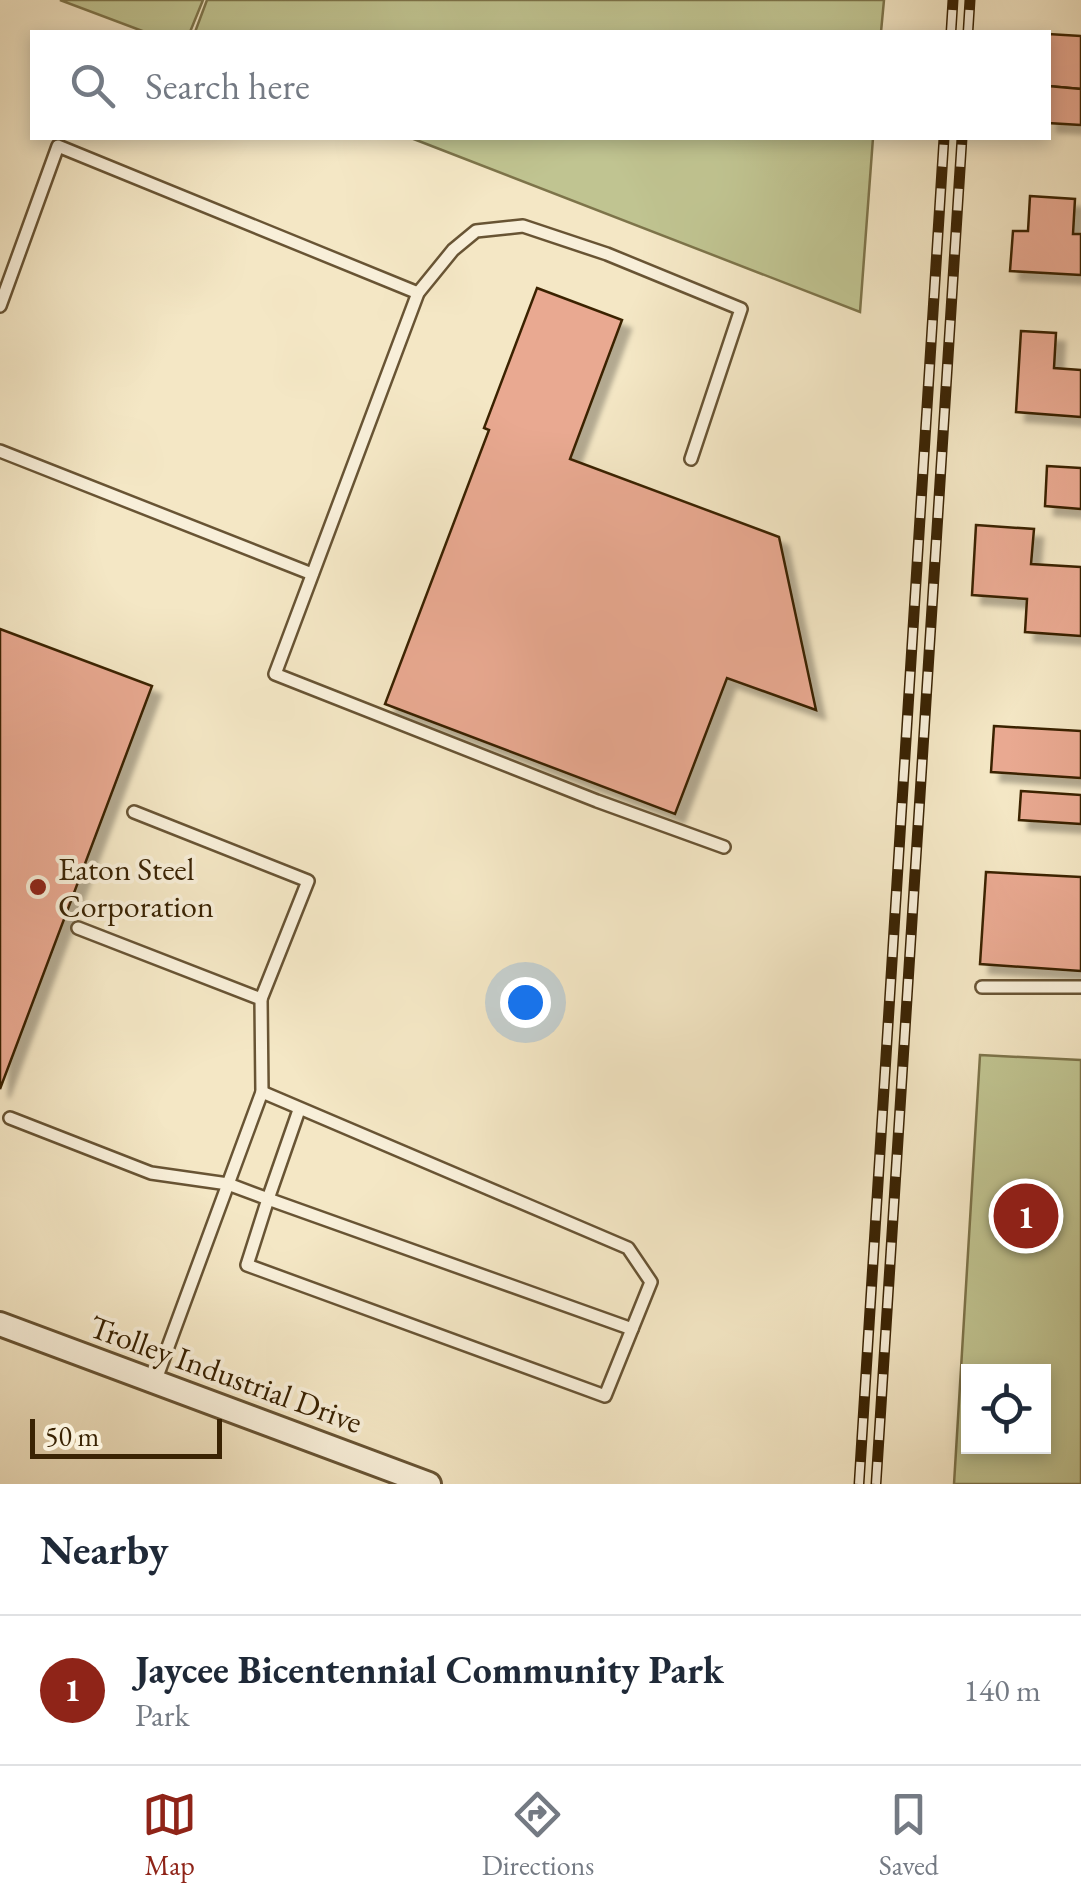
<!DOCTYPE html>
<style>
:root{--surface:#fff;--page:#f2f2f3;--text:#1f2937;--muted:#747a83;--line:#e0e1e3;--accent:#8f2418}
body{margin:0;font-family:"EB Garamond",serif;background:var(--page);color:var(--text)}
.controls{position:absolute;right:30px;bottom:30px;display:grid;overflow:hidden;border-radius:0px;box-shadow:0 5px 15px #0003}
.controls button{width:90px;height:90px;display:grid;place-items:center;padding:0;border:0;border-bottom:2px solid var(--line);background:var(--surface);color:var(--text);font:50px sans-serif}
.scale{position:absolute;left:30px;bottom:25px;width:192px;box-sizing:border-box;padding-left:10px;border:5px solid #3a2303;border-top:0;font-size:28px;line-height:35px;white-space:nowrap;color:#3a2303;-webkit-text-stroke:8px #f8efd9;paint-order:stroke}
.you{position:absolute;left:525px;top:1002px;width:35px;height:35px;margin:-25px;border:8px solid #fff;border-radius:50%;background:#1a73e8;box-shadow:0 0 0 15px #1a73e833}
.badge{display:grid;place-items:center;width:65px;height:65px;border-radius:50%;background:var(--accent);color:#fff;font-size:32px;font-weight:700}
.pin{position:absolute;translate:-50% -50%;border:5px solid #fff;box-shadow:0 2px 10px #0006}
.list{margin:0;padding:0;list-style:none}
h2{display:flex;justify-content:space-between;align-items:center;height:130px;margin:0;padding:0 40px;font-size:42px}
h2 small{font-size:32px;font-weight:400;color:var(--muted)}
.list li{display:grid;grid-template-columns:65px 1fr auto;gap:30px;align-items:center;box-sizing:border-box;height:150px;padding:0 40px;border-top:2px solid var(--line)}
.list b{display:block;font-size:38px;white-space:nowrap}
.list p{margin:0;font-size:32px;white-space:nowrap;color:var(--muted)}
.list em{font-size:32px;font-style:normal;color:var(--muted)}
.icon{flex:none;width:55px;height:55px;fill:none;stroke:currentColor;stroke-width:2;stroke-linecap:round;stroke-linejoin:round}
.map{position:relative;flex:none;width:1081px;height:1484px;overflow:hidden}
.search{position:absolute;background:var(--surface);box-shadow:0 5px 15px #0003;left:30px;right:30px;top:30px;height:110px;display:flex;align-items:center;gap:25px;box-sizing:border-box;padding:0 35px;border-radius:0px;color:var(--muted);font-size:38px}
.sheet{height:280px;background:var(--surface)}
nav{display:flex;justify-content:space-around;align-items:center;box-sizing:border-box;height:140px;border-top:2px solid var(--line);background:var(--surface);font-size:28px;color:var(--muted)}
nav a{display:grid;justify-items:center;gap:5px}
nav .on{color:var(--accent)}
.map>svg:first-child{display:block}
.green{fill:#c0c491;stroke:#7d744a;stroke-width:2.5;fill-rule:evenodd}
.building{fill:#e9a991;stroke:#3a2303;stroke-width:2.5;filter:url(#shadow)}
.lines{fill:none;stroke-linecap:round;stroke-linejoin:round}
.lane-casing{stroke:#685434;stroke-width:16}
.street-casing{stroke:#685434;stroke-width:28}
.lane{stroke:#f8efd9;stroke-width:11}
.street{stroke:#f8efd9;stroke-width:22}
.rail-casing{stroke:#3a2303;stroke-width:11}
.rail{stroke:#f8efd9;stroke-width:8;stroke-dasharray:22;stroke-linecap:butt}
.poi-dot{fill:#8f2418;stroke:#f8efd9;stroke-width:4}
.labels{text-anchor:middle;dominant-baseline:central;stroke-width:8;stroke-linejoin:round;paint-order:stroke}
.poi-label{font-size:32px;fill:#3a2303;stroke:#f8efd9;text-anchor:start}
.street-label{font-size:32px;fill:#3a2303;stroke:#f8efd9}
</style>
<div class="map">
<svg width="1081" height="1484" viewBox="0 0 1081 1484">
<defs>
<filter id="shadow"><feDropShadow dx="9" dy="9" stdDeviation="2.5" flood-color="#0004"/></filter>
</defs>
<rect width="100%" height="100%" fill="#f4e7c5"/>
<filter id="stains"><feTurbulence type="fractalNoise" baseFrequency=".002" numOctaves="4"/><feColorMatrix values="0 0 0 0 .2 0 0 0 0 .09 0 0 0 0 .02 0 0 0 .5 -.17"/></filter>
<radialGradient id="worn" r=".72"><stop offset=".6" stop-color="#630" stop-opacity="0"/><stop offset="1" stop-color="#630" stop-opacity=".3"/></radialGradient>
<!-- green -->
<g class="green">
<polygon points="60,0 203,0 190,32 145,32"/>
<polygon points="207,0 884,0 881,32 195,32"/>
<polygon points="411,138 873,138 860,312"/>
<path d="M980,1055L1081,1060V1484H954ZM968,1372H1044V1446H968Z"/>
</g>
<!-- building -->
<g class="building">
<polygon points="1048,34 1081,36 1081,89 1048,86"/>
<polygon points="1048,86 1081,89 1081,125 1048,123"/>
<polygon points="1030,196 1075,199 1073,234 1081,234 1081,275 1010,271 1013,231 1028,231"/>
<polygon points="537,288 622,320 570,459 779,537 816,710 727,678 675,814 385,704 489,430 484,428"/>
<polygon points="1021,331 1056,333 1054,368 1081,370 1081,417 1016,412"/>
<polygon points="1047,466 1081,468 1081,509 1045,506"/>
<polygon points="976,525 1034,529 1031,564 1081,567 1081,636 1025,632 1027,599 972,595"/>
<polygon points="0,629 152,686 0,1089"/>
<polygon points="994,726 1081,731 1081,778 991,772"/>
<polygon points="1021,791 1081,795 1081,824 1019,820"/>
<polygon points="986,872 1081,877 1081,971 980,964"/>
</g>
<g class="lines">
<defs>
<g id="lane">
<polyline points="0,306 58,146 418,293"/>
<polyline points="0,451 312,574"/>
<polyline points="691,459 741,309 607,254 523,226 476,231 453,250 418,293 275,674 597,801 724,847"/>
<polyline points="134,812 308,881 261,999"/>
<polyline points="78,928 261,999 262,1092 155,1382"/>
<polyline points="982,987 1081,987"/>
<polyline points="299,1110 268,1199 632,1329"/>
<polyline points="10,1118 151,1173 228,1184 268,1199 247,1265 605,1396 651,1282 628,1248 262,1092"/>
</g>
<polyline id="street" points="0,1324 429,1484"/>
</defs>
<!-- lane casing -->
<use href="#lane" class="lane-casing"/>
<!-- street casing -->
<use href="#street" class="street-casing"/>
<!-- lane -->
<use href="#lane" class="lane"/>
<!-- street -->
<use href="#street" class="street"/>
<defs>
<g id="rail">
<polyline points="951,32 953,0"/>
<polyline points="968,32 970,0"/>
<polyline points="859,1484 944,138"/>
<polyline points="876,1484 962,138"/>
</g>
</defs>
<!-- rail casing -->
<use href="#rail" class="rail-casing"/>
<!-- rail -->
<use href="#rail" class="rail"/>
</g>
<!-- markers -->
<circle class="poi-dot" cx="38" cy="887" r="10"/>
<g class="labels">
<!-- poi labels -->
<g class="poi-label">
<text x="58" y="869">Eaton Steel<tspan x="58" dy="37">Corporation</tspan></text>
</g>
<!-- street labels -->
<g class="street-label">
<text transform="translate(226 1374) rotate(20)">Trolley Industrial Drive</text>
</g>
</g>
<rect width="100%" height="100%" filter="url(#stains)"/>
<rect width="100%" height="100%" fill="url(#worn)"/>
</svg>
<div class="controls">
<button><svg class="icon" aria-label="locate" viewBox="0 0 24 24"><circle cx="12" cy="12" r="6"/><path d="M12 2v4M12 18v4M2 12h4M18 12h4"/></svg></button>
</div>
<div class="scale">50 m</div>
<div class="you"></div>
<div class="pin badge" style="left:1026px;top:1216px">1</div>
<div class="search"><svg class="icon" aria-label="search" viewBox="0 0 24 24"><circle cx="10" cy="10" r="6"/><path d="M15 15l6 6"/></svg>Search here</div>
</div>
<section class="sheet">
<h2>Nearby<small></small></h2>
<ul class="list">
<li><span class="badge">1</span><div><b>Jaycee Bicentennial Community Park</b><p>Park</p></div><em>140 m</em></li>
</ul>
</section>
<nav>
<a class="on"><svg class="icon" aria-label="map" viewBox="0 0 24 24"><path d="M3 6l6-2 6 2 6-2v14l-6 2-6-2-6 2zM9 4v14M15 6v14"/></svg>Map</a>
<a><svg class="icon" aria-label="directions" viewBox="0 0 24 24"><path d="M12 3l9 9-9 9-9-9zM9 14v-3h6M13 9l2 2-2 2"/></svg>Directions</a>
<a><svg class="icon" aria-label="saved" viewBox="0 0 24 24"><path d="M7 4h10v16l-5-4-5 4z"/></svg>Saved</a>
</nav>
